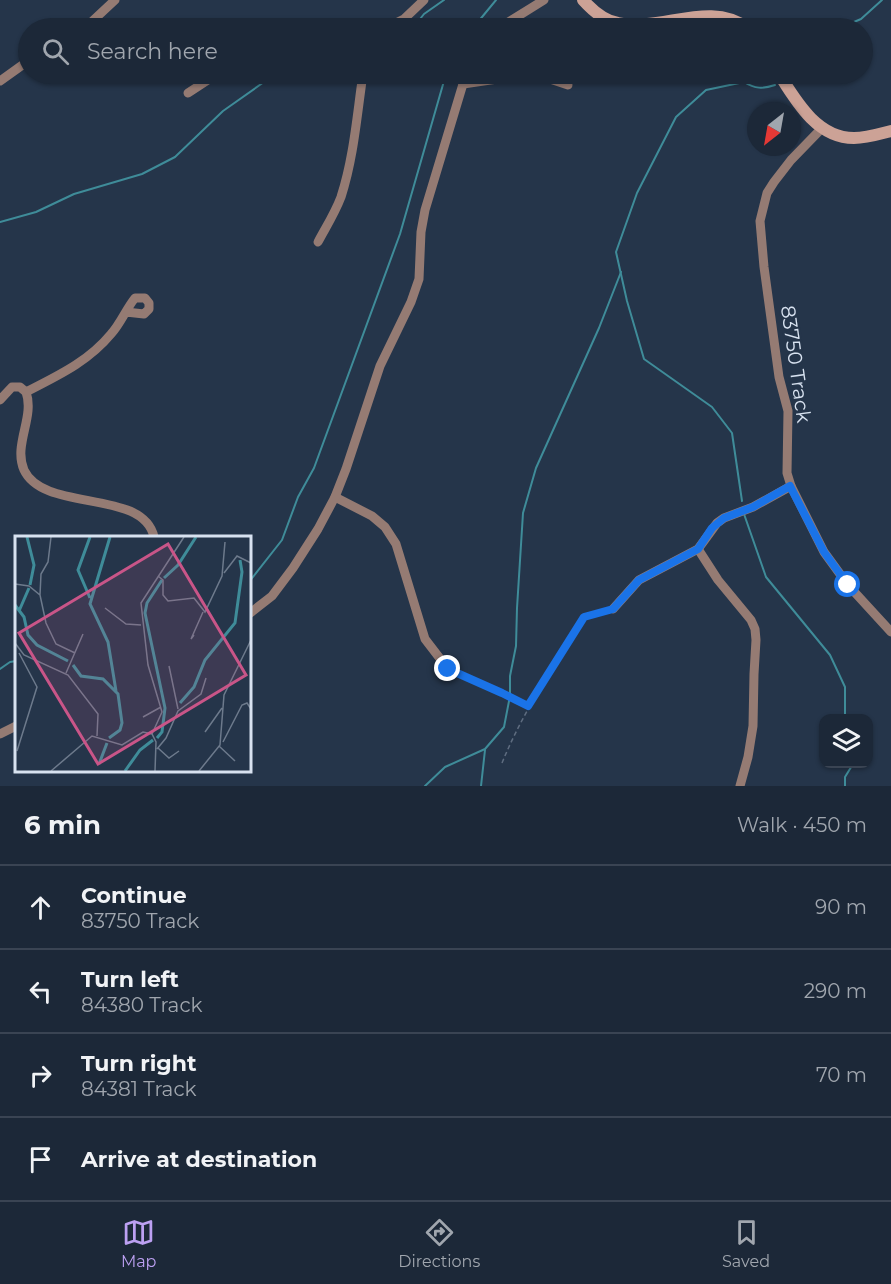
<!DOCTYPE html>
<meta charset="utf-8">
<style>
:root{--surface:#1c2838;--page:#293443;--text:#f1f3f6;--muted:#a0a6ae;--line:#3a4453;--accent:#bca0f2}
body{margin:0;font-family:Montserrat,sans-serif;background:var(--page);color:var(--text)}
.controls{position:absolute;right:18px;bottom:18px;display:grid;overflow:hidden;border-radius:12px;box-shadow:0 2px 4px #0004}
.controls button{width:54px;height:54px;display:grid;place-items:center;padding:0;border:0;border-bottom:2px solid var(--line);background:var(--surface);color:var(--text);font:30px sans-serif}
.compass{position:absolute;left:747px;top:102px;width:54px;height:54px;border-radius:50%;background:var(--surface);box-shadow:0 2px 4px #0004;rotate:211deg}
.stop{position:absolute;width:18px;height:18px;margin:-14px;border:4px solid #1a73e8;border-radius:50%;background:#fff}
.stop.end{background:#1a73e8;border-color:#fff;box-shadow:0 2px 6px #0008}
.list{margin:0;padding:0;list-style:none}
h2{display:flex;justify-content:space-between;align-items:center;height:78px;margin:0;padding:0 24px;font-size:26px}
h2 small{font-size:20px;font-weight:400;color:var(--muted)}
.list li{display:grid;grid-template-columns:39px 1fr auto;gap:18px;align-items:center;box-sizing:border-box;height:84px;padding:0 24px;border-top:2px solid var(--line)}
.list b{display:block;font-size:22px;white-space:nowrap}
.list p{margin:0;font-size:20px;white-space:nowrap;color:var(--muted)}
.list em{font-size:20px;font-style:normal;color:var(--muted)}
.icon{flex:none;width:33px;height:33px;fill:none;stroke:currentColor;stroke-width:2;stroke-linecap:round;stroke-linejoin:round}
.map{position:relative;flex:none;width:891px;height:786px;overflow:hidden}
.search{position:absolute;background:var(--surface);box-shadow:0 2px 4px #0004;left:18px;right:18px;top:18px;height:66px;display:flex;align-items:center;gap:15px;box-sizing:border-box;padding:0 21px;border-radius:33px;color:var(--muted);font-size:22px}
.sheet{height:414px;background:var(--surface)}
nav{display:flex;justify-content:space-around;align-items:center;box-sizing:border-box;height:84px;border-top:2px solid var(--line);background:var(--surface);font-size:16px;color:var(--muted)}
nav a{display:grid;justify-items:center;gap:3px}
nav .on{color:var(--accent)}
.map>svg:first-child{display:block}
.lines{fill:none;stroke-linecap:round;stroke-linejoin:round}
.stream{stroke:#3f8c99;stroke-width:2}
.path{stroke:#5f6d80;stroke-width:1.5;stroke-dasharray:4.5 3;stroke-linecap:butt}
.street{stroke:#957b73;stroke-width:9}
.secondary{stroke:#cca296;stroke-width:12}
.route{stroke:#1a73e8;stroke-width:8}
.labels{text-anchor:middle;dominant-baseline:central;stroke-width:4.5;stroke-linejoin:round;paint-order:stroke}
.street-label{font-size:20px;fill:#d8e2f0;stroke:#25354a}
.inset-river{fill:none;stroke:#3f8c99;stroke-width:3}
.inset-road{fill:none;stroke:#6d7a8c;stroke-width:1.5}
.view{fill:#c95588;fill-opacity:0.15;stroke:#c95588;stroke-width:3}
.inset-edge{fill:none;stroke:#d8e2f0;stroke-width:3}
</style>
<div class="map">
<svg width="891" height="786" viewBox="0 0 891 786">
<rect width="100%" height="100%" fill="#25354a"/>
<g class="lines">
<!-- stream -->
<g class="stream">
<polyline points="413,28 424,14 444,0"/>
<polyline points="473,28 496,0"/>
<polyline points="840,28 861,19 882,0"/>
<polyline points="0,222 36,212 74,194 142,174 175,157 223,111 264,82 292,74"/>
<path d="M742,501L732,433L712,407L644,359L627,301L616,252L637,193L676,117L706,90L744,82C755,89 763,89 775,85"/>
<polyline points="744,514 766,577 830,655 845,687 845,718"/>
<polyline points="249,582 282,540 298,497 314,468 400,234 446,74"/>
<polyline points="0,669 10,662 16,661"/>
<polyline points="425,786 445,767 485,749 504,727 510,696 510,676 516,646 517,608 523,513 536,468 599,328 621,272"/>
<polyline points="481,786 485,750"/>
<polyline points="845,786 845,777 853,764"/>
</g>
<!-- path -->
<g class="path">
<polyline points="456,672 528,706"/>
<path d="M502,763C523,711 555,665 584,617L603,612"/>
</g>
<!-- street -->
<g class="street">
<polyline points="85,28 115,0"/>
<polyline points="285,28 394,24 404,19 424,0"/>
<polyline points="499,28 544,0"/>
<polyline points="535,74 568,85"/>
<polyline points="0,81 28,61"/>
<polyline points="463,84 533,74"/>
<polyline points="188,93 217,74"/>
<polyline points="823,127 791,160 774,182 767,193 760,221 764,267 779,377 788,411 787,473 791,486 824,552 848,585 891,632"/>
<path d="M318,242C326,227 335,213 341,197C354,157 357,114 363,74"/>
<path d="M26,392C57,376 88,362 111,334C121,323 126,309 135,298H145L149,303V309L144,314L126,312"/>
<path d="M0,400L12,387H20L26,392C35,417 13,445 24,470C44,513 143,488 154,537"/>
<polyline points="335,497 372,516 385,527 396,544 425,639 448,669"/>
<polyline points="698,549 718,580 751,620 755,629 756,640 754,674 753,726 748,757 740,786"/>
<polyline points="613,609 639,580 698,549 717,523 724,518 753,507 791,486"/>
<polyline points="249,614 272,596 293,568 318,529 335,497 346,469 380,366 411,302 419,279 421,232 425,210 466,74"/>
<polyline points="0,734 16,726"/>
</g>
<!-- secondary -->
<g class="secondary">
<path d="M583,0C592,10 604,21 618,23C661,32 710,0 747,28"/>
<path d="M779,74C796,101 817,138 854,138C867,138 879,134 891,131"/>
</g>
</g>
<g class="lines">
<!-- route -->
<polyline class="route" points="448,669 502,693 528,706 584,617 613,609 639,580 698,549 712,528 724,518 753,507 790,486 824,552 848,585"/>
</g>
<g class="labels">
<!-- street labels -->
<g class="street-label">
<text transform="translate(796 364) rotate(82)">83750 Track</text>
</g>
</g>
<!-- overview -->
<g transform="translate(15 536)">
<rect width="236" height="236" fill="#25354a"/>
<path class="inset-river" d="M12,1L19,29L15,49M75,1L63,34L75,62M95,1L75,68L93,106L101,155M149,42L163,29L181,1M0,69L9,81L13,99L22,109L53,125M4,75L14,52M58,129L66,140L88,143L103,158L107,187L105,194L94,202M165,167L179,151L190,124L220,87L227,36L225,24M142,202L147,196L150,172L130,77L132,67L147,44M84,228L92,207M110,235L125,214L138,204"/>
<path class="inset-road" d="M209,37L222,20L236,27M143,40L148,44V59L153,65L179,62L190,76L207,40L210,6M0,48L14,50L25,59L26,38L33,26L36,1M25,59L31,87L41,108L60,117M90,72L111,88L126,89M179,99L176,103L188,76M0,107L9,119L53,139L83,178L82,200M154,130L163,173M51,137L68,98M128,181L146,171M190,196L207,172M137,198L147,176L133,129L126,67L169,1M208,206L227,169L232,167L236,173M204,210L220,225M143,212L154,222L164,215M142,213L151,202L163,175L186,158L191,142M2,215L22,151L4,117M36,235L77,200L107,209L128,196L137,198L141,206L140,235M184,235L205,209L209,159L236,104"/>
<path class="view" d="M153,8L231,139L83,228L4,97Z"/>
<rect width="236" height="236" class="inset-edge"/>
</g>
</svg>
<div class="controls">
<button><svg class="icon" aria-label="layers" viewBox="0 0 24 24"><path d="M12 4l9 5-9 5-9-5zM3 14l9 5 9-5"/></svg></button>
</div>
<svg class="compass" viewBox="-18 -18 36 36"><path d="M0-13l5 13h-10z" fill="#e53935"/><path d="M0 13l5-13h-10z" fill="#a0a6ae"/></svg>
<div class="stop" style="left:848px;top:585px"></div>
<div class="stop end" style="left:448px;top:669px"></div>
<div class="search"><svg class="icon" aria-label="search" viewBox="0 0 24 24"><circle cx="10" cy="10" r="6"/><path d="M15 15l6 6"/></svg>Search here</div>
</div>
<section class="sheet">
<h2>6 min<small>Walk · 450 m</small></h2>
<ul class="list">
<li><svg class="icon" aria-label="ahead" viewBox="0 0 24 24"><path d="M12 20V5M6 11l6-6 6 6"/></svg><div><b>Continue</b><p>83750 Track</p></div><em>90 m</em></li>
<li><svg class="icon" aria-label="left" viewBox="0 0 24 24"><path d="M17 20v-9H6M10 6l-5 5 5 5"/></svg><div><b>Turn left</b><p>84380 Track</p></div><em>290 m</em></li>
<li><svg class="icon" aria-label="right" viewBox="0 0 24 24"><path d="M7 20v-9h11M14 6l5 5-5 5"/></svg><div><b>Turn right</b><p>84381 Track</p></div><em>70 m</em></li>
<li><svg class="icon" aria-label="arrive" viewBox="0 0 24 24"><path d="M6 21V4h12l-3 4 3 4H6"/></svg><div><b>Arrive at destination</b></div></li>
</ul>
</section>
<nav>
<a class="on"><svg class="icon" aria-label="map" viewBox="0 0 24 24"><path d="M3 6l6-2 6 2 6-2v14l-6 2-6-2-6 2zM9 4v14M15 6v14"/></svg>Map</a>
<a><svg class="icon" aria-label="directions" viewBox="0 0 24 24"><path d="M12 3l9 9-9 9-9-9zM9 14v-3h6M13 9l2 2-2 2"/></svg>Directions</a>
<a><svg class="icon" aria-label="saved" viewBox="0 0 24 24"><path d="M7 4h10v16l-5-4-5 4z"/></svg>Saved</a>
</nav>
